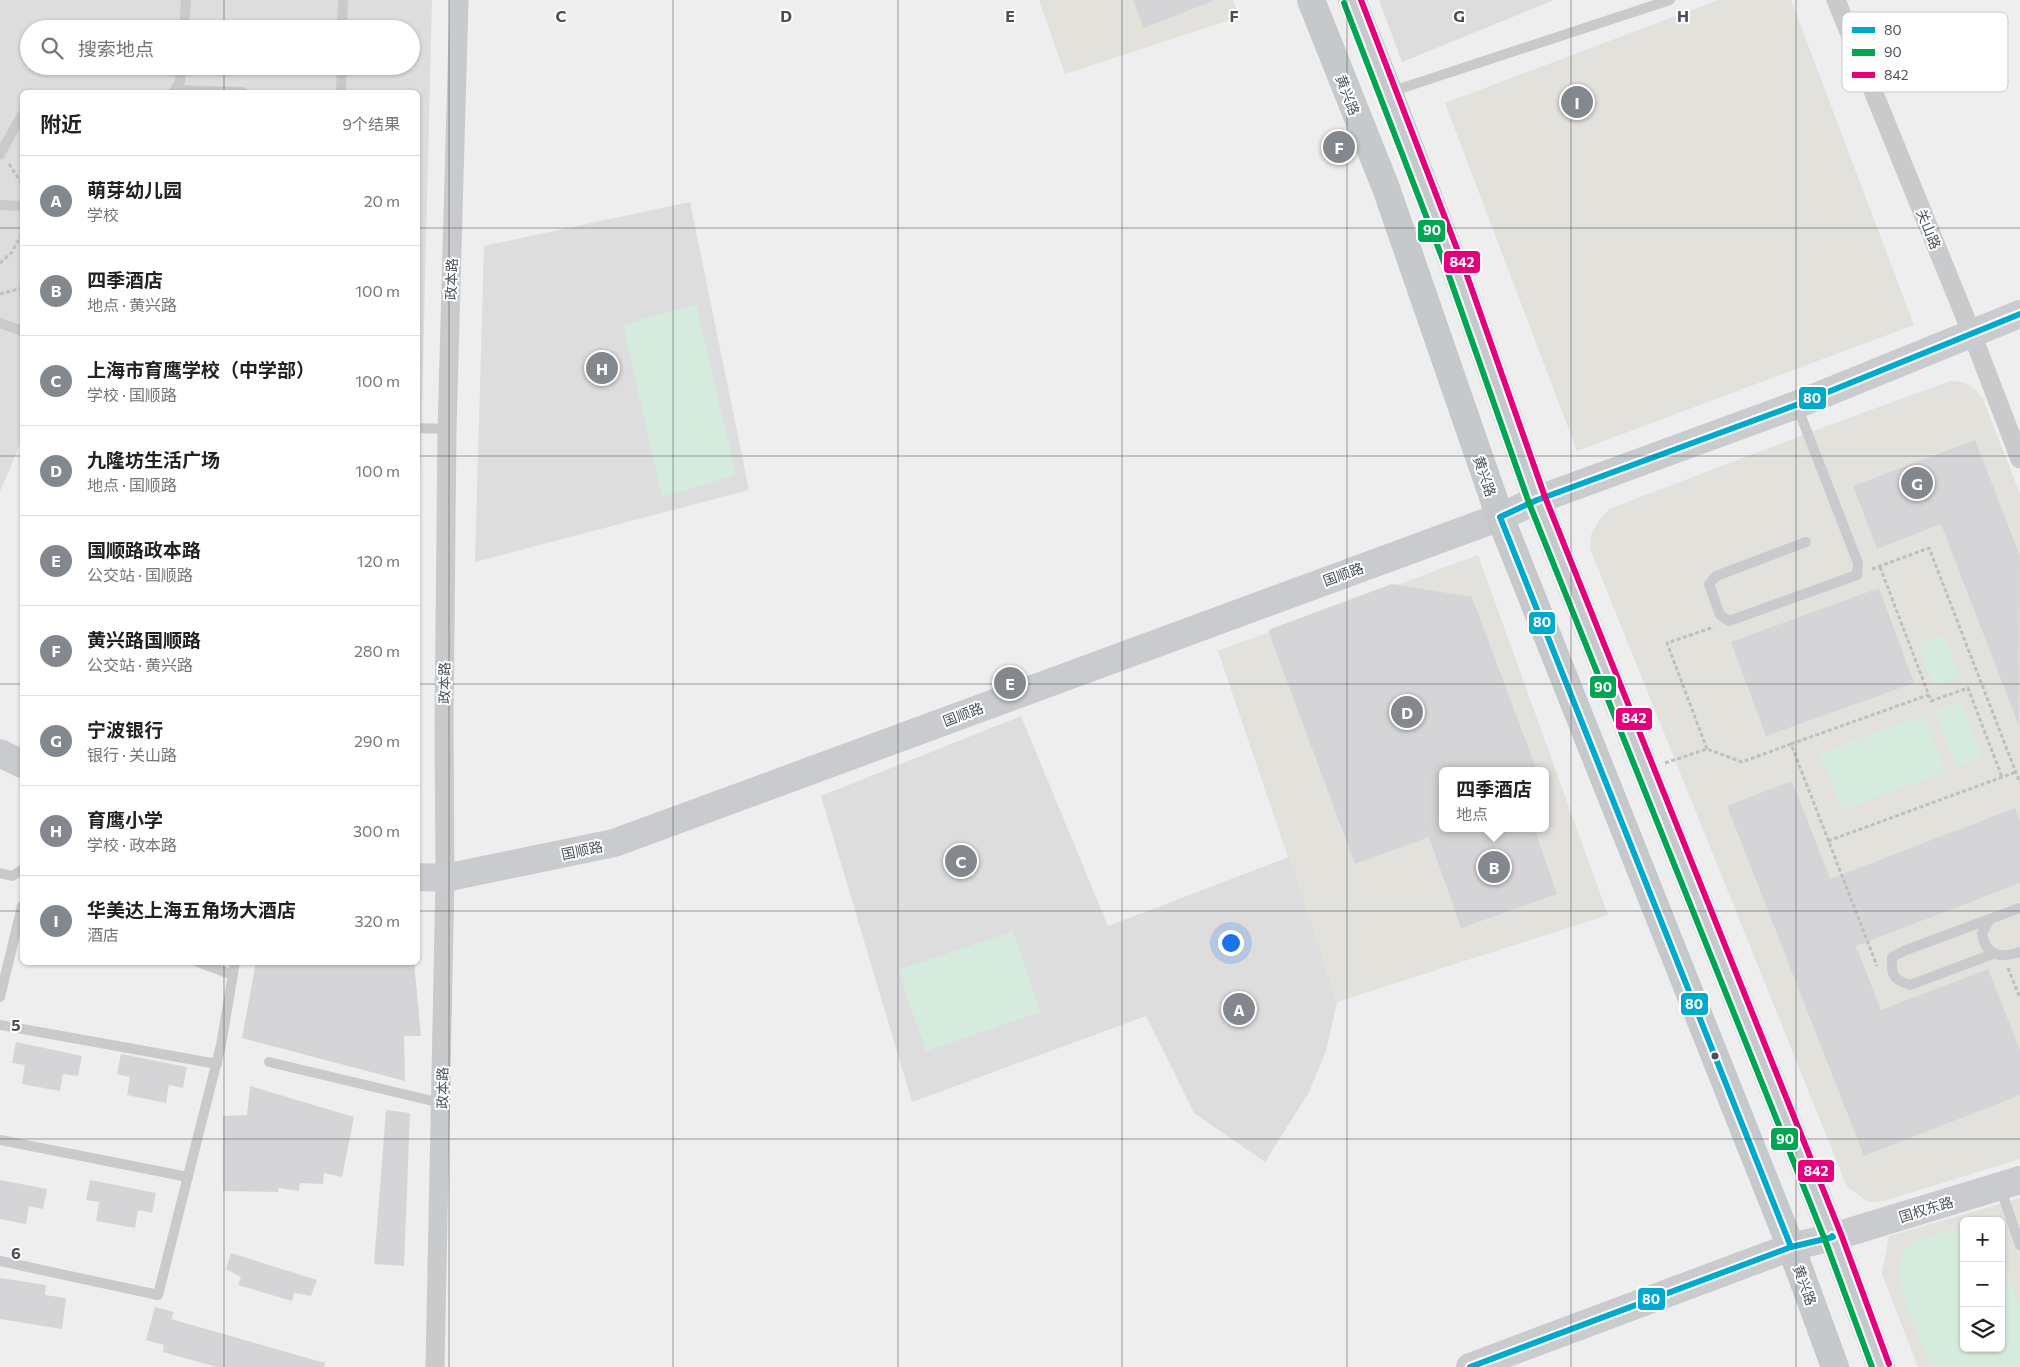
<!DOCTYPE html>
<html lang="zh">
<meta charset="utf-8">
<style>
:root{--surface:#fff;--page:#f2f2f2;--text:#222;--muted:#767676;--line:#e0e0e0;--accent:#82888d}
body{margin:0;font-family:Commissioner,"Noto Sans SC",sans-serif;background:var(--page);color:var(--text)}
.controls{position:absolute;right:15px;bottom:15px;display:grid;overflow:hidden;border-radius:8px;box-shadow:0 1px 4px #0004}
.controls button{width:45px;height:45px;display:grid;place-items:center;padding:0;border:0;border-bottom:1px solid var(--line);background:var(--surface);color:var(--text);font:25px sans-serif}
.you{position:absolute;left:1230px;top:942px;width:18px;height:18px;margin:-12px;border:4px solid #fff;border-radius:50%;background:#1a73e8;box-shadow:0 0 0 8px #1a73e833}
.badge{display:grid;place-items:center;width:32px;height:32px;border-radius:50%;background:var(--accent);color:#fff;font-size:16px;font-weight:700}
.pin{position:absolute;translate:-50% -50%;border:2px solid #fff;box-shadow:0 1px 5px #0006}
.popup{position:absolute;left:1439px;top:767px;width:110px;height:65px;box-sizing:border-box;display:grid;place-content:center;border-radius:8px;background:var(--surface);filter:drop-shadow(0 1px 4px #0005);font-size:16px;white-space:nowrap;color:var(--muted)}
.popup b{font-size:19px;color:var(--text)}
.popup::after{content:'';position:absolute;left:50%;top:100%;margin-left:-10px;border:10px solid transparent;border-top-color:var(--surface)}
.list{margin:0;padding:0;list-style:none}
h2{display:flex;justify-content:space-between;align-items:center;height:65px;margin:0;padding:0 20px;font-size:21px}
h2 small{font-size:16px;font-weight:400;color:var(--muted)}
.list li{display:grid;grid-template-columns:32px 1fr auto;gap:15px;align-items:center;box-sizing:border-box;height:90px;padding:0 20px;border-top:1px solid var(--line)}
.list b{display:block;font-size:19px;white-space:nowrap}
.list p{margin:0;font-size:16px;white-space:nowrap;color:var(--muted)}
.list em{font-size:16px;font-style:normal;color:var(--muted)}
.icon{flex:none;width:28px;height:28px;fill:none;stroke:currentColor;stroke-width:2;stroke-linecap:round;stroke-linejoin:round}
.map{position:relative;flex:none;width:2020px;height:1367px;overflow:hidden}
.search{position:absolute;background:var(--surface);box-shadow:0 1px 4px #0004;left:20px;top:20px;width:400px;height:55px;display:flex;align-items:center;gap:12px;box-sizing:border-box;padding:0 18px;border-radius:28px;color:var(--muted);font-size:19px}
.panel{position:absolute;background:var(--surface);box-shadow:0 1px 4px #0004;left:20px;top:90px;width:400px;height:875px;border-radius:8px}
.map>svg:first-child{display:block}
.commercial{fill:#e3e1dc;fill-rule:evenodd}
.education{fill:#ddddde;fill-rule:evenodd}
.green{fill:#d5ebde}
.building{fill:#d5d5d7}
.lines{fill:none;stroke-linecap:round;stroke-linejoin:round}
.path{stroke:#b8c2be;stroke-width:3;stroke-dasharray:4 2.5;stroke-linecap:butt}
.lane{stroke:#c9cacc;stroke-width:10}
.street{stroke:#c9cacc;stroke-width:19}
.secondary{stroke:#c9cbce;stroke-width:28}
.primary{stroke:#c5c9cb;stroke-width:28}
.bus-1-casing{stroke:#fff;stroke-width:10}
.bus-2-casing{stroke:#fff;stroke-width:10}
.bus-3-casing{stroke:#fff;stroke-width:10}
.bus-1{stroke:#00a9ce;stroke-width:6}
.bus-2{stroke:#00a651;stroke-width:6}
.bus-3{stroke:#e5007d;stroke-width:6}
.grid{fill:none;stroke:#485159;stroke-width:1;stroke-opacity:0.55}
.bus-dot{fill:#485159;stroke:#fff;stroke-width:2}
.labels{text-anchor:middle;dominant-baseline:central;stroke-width:4;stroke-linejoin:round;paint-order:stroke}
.street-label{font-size:14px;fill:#485159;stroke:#fff}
.key{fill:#fff;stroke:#c8cbcd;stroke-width:1}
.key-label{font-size:14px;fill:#485159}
.grid-label{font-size:16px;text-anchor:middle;font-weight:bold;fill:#485159;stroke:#fff;stroke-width:4;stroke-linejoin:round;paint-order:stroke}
.line-badge{stroke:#fff;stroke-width:2}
.badge-label{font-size:14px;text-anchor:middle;font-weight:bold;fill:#fff}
</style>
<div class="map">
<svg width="2020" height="1367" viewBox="0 0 2020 1367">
<rect width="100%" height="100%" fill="#efeeee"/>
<!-- commercial -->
<g class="commercial">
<polygon points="1039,0 1233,0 1239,17 1065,74"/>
<polygon points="1718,0 1791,0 1914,325 1577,451 1445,103"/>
<polygon points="1950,381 1963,382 1975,389 1983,399 2020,494 2020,1159 1884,1201 1869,1202 1847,1187 1590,549 1591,535 1598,522 1609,509 1808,433"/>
<path d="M1478,555L1608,915L1337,1002L1218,651ZM1443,771H1545V828H1443Z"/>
<path d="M2020,1198V1367H1918L1882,1274L1889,1236ZM1964,1221H2001V1348H1964Z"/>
</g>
<!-- education -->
<g class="education">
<path d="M0,0H432L419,525L418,524V92H22V439L0,492ZM29,29H411V66H29Z"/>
<polygon points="1379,0 1554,0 1402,62"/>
<polygon points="690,202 749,490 475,562 484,246"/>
<polygon points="1021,716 1108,926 1289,857 1337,1002 1326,1051 1309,1092 1265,1162 1194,1113 1146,1016 912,1102 821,796"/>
</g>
<!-- green -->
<g class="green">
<polygon points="696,304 736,475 662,497 623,325"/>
<polygon points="1944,634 1960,677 1934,687 1918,644"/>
<polygon points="1961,701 1982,758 1956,768 1935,711"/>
<polygon points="1924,715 1945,772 1841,810 1820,753"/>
<polygon points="1013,931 1040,1012 926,1051 898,970"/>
<path d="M1964,1227V1348H2001V1255L2020,1308V1367H1931C1922,1343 1881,1263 1909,1245C1918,1239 1951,1231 1964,1227Z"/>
</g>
<!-- building -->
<g class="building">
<polygon points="1133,0 1213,0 1213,1 1144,28"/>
<polygon points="1975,440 2020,556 2019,726 1941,524 1877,549 1853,486"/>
<polygon points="1392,584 1472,597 1537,771 1443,771 1443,828 1534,828 1557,894 1461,928 1429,837 1355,864 1268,630"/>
<polygon points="1879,588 1914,683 1766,736 1731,642"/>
<polygon points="1792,781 1830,879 2015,808 2020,821 2020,883 1856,946 1881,1010 1988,969 2020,1050 2020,1095 1864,1156 1727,806"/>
<polygon points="256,962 414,962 421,1036 404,1036 405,1081 242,1038"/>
<polygon points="16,1042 82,1056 78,1076 63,1074 60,1091 22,1084 25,1065 12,1063"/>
<polygon points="121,1054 187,1067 183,1088 169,1085 166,1103 127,1095 130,1077 117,1074"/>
<polygon points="250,1086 354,1117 342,1177 324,1173 323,1184 300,1183 299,1191 278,1188 278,1192 223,1191 223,1116 247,1115"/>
<polygon points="386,1110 410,1113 404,1266 374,1264"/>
<polygon points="0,1180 47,1189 43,1209 29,1206 26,1224 0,1219"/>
<polygon points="90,1180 156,1193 152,1213 138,1210 135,1228 96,1221 99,1202 86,1200"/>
<polygon points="231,1253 317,1280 311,1296 294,1293 292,1301 238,1285 241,1277 226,1269"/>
<polygon points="0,1278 46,1285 45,1295 66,1298 62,1329 0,1319"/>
<polygon points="155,1307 174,1312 171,1319 325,1363 324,1367 217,1367 163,1352 164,1345 146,1340"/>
</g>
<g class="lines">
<!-- path -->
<g class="path">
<polyline points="9,164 22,184"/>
<polyline points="0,263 11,253 22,234"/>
<polyline points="0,294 22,288"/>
<polyline points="1880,567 1931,701 1968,688 2002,777"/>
<polyline points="1872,569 1929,548 2020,783"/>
<polyline points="1791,744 1928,695"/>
<polyline points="1707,749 1667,643 1714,627"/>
<polyline points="1665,763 1707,749 1742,762 1791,744 1877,966"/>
<polyline points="1828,841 2016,772"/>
<polyline points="2008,968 2020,998"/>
</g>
<!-- lane -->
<g class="lane">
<polyline points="184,29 186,0"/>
<polyline points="342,29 343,0"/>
<polyline points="176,90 242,92"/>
<polyline points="174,92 180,81 181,66"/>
<polyline points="341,92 342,66"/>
<polyline points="1390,92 1670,0"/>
<polyline points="0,154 22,115"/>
<polyline points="0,205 22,206"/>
<polyline points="0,323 22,331"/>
<polyline points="1797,406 1858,563 1857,575 1729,621 1720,615 1709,584 1716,576 1806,542"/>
<polyline points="418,428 447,429"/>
<polyline points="0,873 12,876 22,870"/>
<path d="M2020,908L1990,919L1982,933C1985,955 2000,959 2020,952"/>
<path d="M1990,919L1906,950L1892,957C1891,975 1892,979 1910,985L1993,954"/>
<polyline points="198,962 233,975"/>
<polyline points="0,997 22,906"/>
<polyline points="0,1025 217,1064"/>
<polyline points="269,1062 441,1103"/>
<polyline points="0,1140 188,1177"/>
<polyline points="2000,1187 2020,1245"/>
<polyline points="0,1261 158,1295 221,1045 235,962"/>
</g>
<!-- street -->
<g class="street">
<polyline points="1836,0 1972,334 2020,459"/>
<polyline points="435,1367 445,878 444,725 447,429 459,0"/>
</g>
<!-- secondary -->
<g class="secondary">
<polyline points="0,753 22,764"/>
<polyline points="418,877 445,878 614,843 1500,517 1537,500 1796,405 2020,314"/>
<polyline points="1470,1367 1791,1247 1833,1237 2020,1180"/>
</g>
<!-- primary -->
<g class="primary">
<polyline points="1311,0 1386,188 1500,517 1791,1247 1835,1367"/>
<polyline points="1352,0 1389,93 1456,270 1537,500 1833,1237 1881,1367"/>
</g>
<defs>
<g id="bus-1">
<polyline points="1791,1247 1500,517 1537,500 1796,405 2020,314"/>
<polyline points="1470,1367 1791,1247 1833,1237 1832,1236"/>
</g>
<polyline id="bus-2" points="1344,3 1448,273 1529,503 1825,1240 1872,1367"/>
<polyline id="bus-3" points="1361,0 1464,267 1545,497 1841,1234 1889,1364"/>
</defs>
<!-- bus-1 casing -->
<use href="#bus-1" class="bus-1-casing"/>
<!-- bus-2 casing -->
<use href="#bus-2" class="bus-2-casing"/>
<!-- bus-3 casing -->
<use href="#bus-3" class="bus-3-casing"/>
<!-- bus-1 -->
<use href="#bus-1" class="bus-1"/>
<!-- bus-2 -->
<use href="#bus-2" class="bus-2"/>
<!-- bus-3 -->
<use href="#bus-3" class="bus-3"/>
</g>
<!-- grid -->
<path class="grid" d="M224,0V29M449,0V1367M673,0V1367M898,0V1367M1122,0V1367M1347,0V1367M1571,0V1367M1796,0V1367M224,66V92M0,228H22M418,228H2020M0,456H22M418,456H2020M0,684H22M418,684H2020M0,911H22M418,911H2020M224,962V1367M0,1139H2020"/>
<!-- markers -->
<circle class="bus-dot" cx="1715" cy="1056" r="4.5"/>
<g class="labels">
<!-- street labels -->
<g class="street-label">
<text transform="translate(1348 95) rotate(69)">黄兴路</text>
<text transform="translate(1929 229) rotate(68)">关山路</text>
<text transform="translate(451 279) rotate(-88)">政本路</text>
<text transform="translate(1485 476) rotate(71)">黄兴路</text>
<text transform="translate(1343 574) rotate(-20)">国顺路</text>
<text transform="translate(444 683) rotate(-89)">政本路</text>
<text transform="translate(963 714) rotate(-21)">国顺路</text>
<text transform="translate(582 850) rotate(-12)">国顺路</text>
<text transform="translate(442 1088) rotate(-89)">政本路</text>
<text transform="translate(1926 1209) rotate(-17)">国权东路</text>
<text transform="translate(1805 1285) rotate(70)">黄兴路</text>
</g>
</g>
<!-- legend -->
<rect x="1842" y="12" width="166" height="80" rx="8" class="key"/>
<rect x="1852" y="27" width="23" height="6" fill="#00a9ce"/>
<rect x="1852" y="49" width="23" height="7" fill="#00a651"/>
<rect x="1852" y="72" width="23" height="6" fill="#e5007d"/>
<g class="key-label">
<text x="1884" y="35">80</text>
<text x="1884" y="57">90</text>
<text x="1884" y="80">842</text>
</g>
<g class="grid-label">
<text x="561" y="22">C</text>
<text x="786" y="22">D</text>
<text x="1010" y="22">E</text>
<text x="1234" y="22">F</text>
<text x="1459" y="22">G</text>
<text x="1683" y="22">H</text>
<text x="16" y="1031">5</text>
<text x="16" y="1259">6</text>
</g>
<g class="line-badge">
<rect x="1417" y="219" width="29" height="24" rx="5" fill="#00a651"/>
<rect x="1443" y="250" width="38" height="24" rx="5" fill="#e5007d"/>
<rect x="1798" y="386" width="29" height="24" rx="5" fill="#00a9ce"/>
<rect x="1528" y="611" width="28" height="24" rx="5" fill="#00a9ce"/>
<rect x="1589" y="675" width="28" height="24" rx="5" fill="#00a651"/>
<rect x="1615" y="707" width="38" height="24" rx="5" fill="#e5007d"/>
<rect x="1680" y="992" width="29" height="24" rx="5" fill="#00a9ce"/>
<rect x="1770" y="1127" width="29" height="24" rx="5" fill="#00a651"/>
<rect x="1797" y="1159" width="38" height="24" rx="5" fill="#e5007d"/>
<rect x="1637" y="1287" width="29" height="24" rx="5" fill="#00a9ce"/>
</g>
<g class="badge-label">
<text x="1432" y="235">90</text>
<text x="1462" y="267">842</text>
<text x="1812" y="403">80</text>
<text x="1542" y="627">80</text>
<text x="1603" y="692">90</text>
<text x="1634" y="723">842</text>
<text x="1694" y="1009">80</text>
<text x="1785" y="1144">90</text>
<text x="1816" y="1176">842</text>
<text x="1651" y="1304">80</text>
</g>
</svg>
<div class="controls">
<button>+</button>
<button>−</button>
<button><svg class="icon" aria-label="layers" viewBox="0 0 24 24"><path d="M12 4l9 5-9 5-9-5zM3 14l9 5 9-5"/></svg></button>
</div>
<div class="you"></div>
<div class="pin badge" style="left:1239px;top:1009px">A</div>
<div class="pin badge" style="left:1494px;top:867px">B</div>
<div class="popup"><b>四季酒店</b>地点</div>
<div class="pin badge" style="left:961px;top:861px">C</div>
<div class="pin badge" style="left:1407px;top:712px">D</div>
<div class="pin badge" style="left:1010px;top:683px">E</div>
<div class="pin badge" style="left:1339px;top:147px">F</div>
<div class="pin badge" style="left:1917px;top:483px">G</div>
<div class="pin badge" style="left:602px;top:368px">H</div>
<div class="pin badge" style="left:1577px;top:102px">I</div>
<div class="search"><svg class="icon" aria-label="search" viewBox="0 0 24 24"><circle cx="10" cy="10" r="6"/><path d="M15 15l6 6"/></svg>搜索地点</div>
<section class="panel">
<h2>附近<small>9个结果</small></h2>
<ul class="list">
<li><span class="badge">A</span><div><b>萌芽幼儿园</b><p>学校</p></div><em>20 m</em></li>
<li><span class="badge">B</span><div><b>四季酒店</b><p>地点 · 黄兴路</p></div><em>100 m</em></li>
<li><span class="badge">C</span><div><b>上海市育鹰学校（中学部）</b><p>学校 · 国顺路</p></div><em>100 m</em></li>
<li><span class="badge">D</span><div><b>九隆坊生活广场</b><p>地点 · 国顺路</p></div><em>100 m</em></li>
<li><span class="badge">E</span><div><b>国顺路政本路</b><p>公交站 · 国顺路</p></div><em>120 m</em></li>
<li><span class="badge">F</span><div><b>黄兴路国顺路</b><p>公交站 · 黄兴路</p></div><em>280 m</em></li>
<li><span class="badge">G</span><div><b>宁波银行</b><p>银行 · 关山路</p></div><em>290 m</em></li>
<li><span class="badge">H</span><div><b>育鹰小学</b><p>学校 · 政本路</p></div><em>300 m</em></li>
<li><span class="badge">I</span><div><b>华美达上海五角场大酒店</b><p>酒店</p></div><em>320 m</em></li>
</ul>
</section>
</div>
